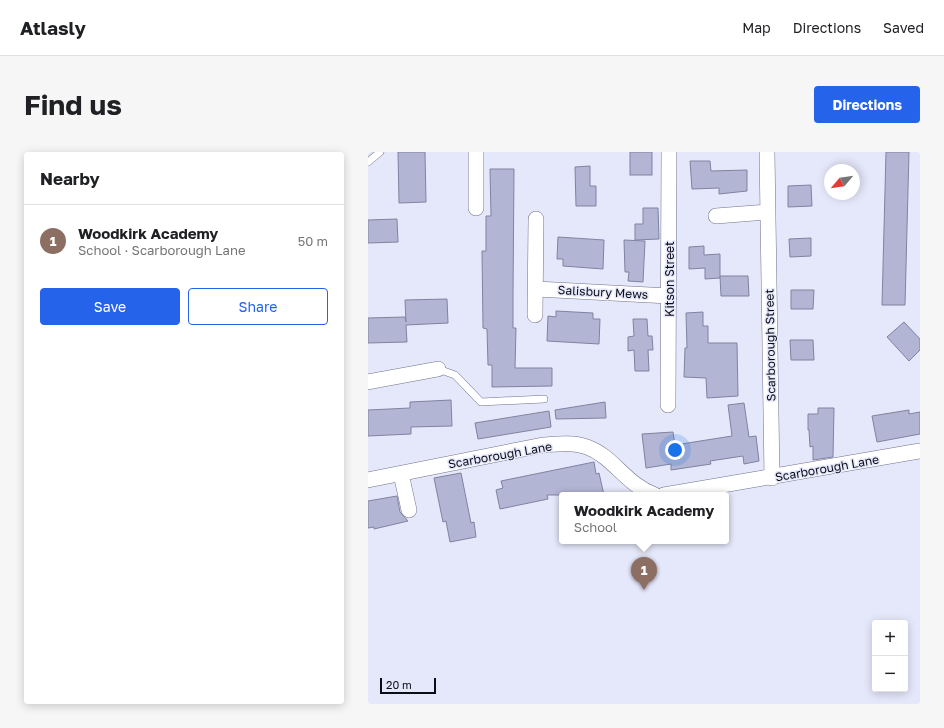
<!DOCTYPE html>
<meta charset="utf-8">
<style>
:root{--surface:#fff;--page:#f6f6f6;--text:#202124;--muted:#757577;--line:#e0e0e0;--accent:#2563eb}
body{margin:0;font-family:"Golos Text",sans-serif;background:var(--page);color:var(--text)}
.controls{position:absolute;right:12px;bottom:12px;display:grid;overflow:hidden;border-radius:4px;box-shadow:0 2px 10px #0003}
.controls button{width:36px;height:36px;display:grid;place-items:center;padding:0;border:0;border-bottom:1px solid var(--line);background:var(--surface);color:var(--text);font:20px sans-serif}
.compass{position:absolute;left:456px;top:12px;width:36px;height:36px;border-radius:50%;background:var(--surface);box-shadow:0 2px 10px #0003;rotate:241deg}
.scale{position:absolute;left:12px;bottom:10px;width:56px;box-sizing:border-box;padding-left:4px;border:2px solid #0b0c16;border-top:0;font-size:11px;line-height:14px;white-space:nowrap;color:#0b0c16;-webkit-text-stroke:3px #e5e7fa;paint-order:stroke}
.you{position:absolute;left:307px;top:298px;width:14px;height:14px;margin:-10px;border:3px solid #fff;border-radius:50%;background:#1a73e8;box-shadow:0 0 0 6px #1a73e833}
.badge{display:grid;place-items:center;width:26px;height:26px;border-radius:50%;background:var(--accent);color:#fff;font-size:13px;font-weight:700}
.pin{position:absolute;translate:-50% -33px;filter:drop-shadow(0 1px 2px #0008)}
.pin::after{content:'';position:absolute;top:21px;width:14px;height:12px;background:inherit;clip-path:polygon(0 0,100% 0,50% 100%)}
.popup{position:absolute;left:191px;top:340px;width:170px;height:52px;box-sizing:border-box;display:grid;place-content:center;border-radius:4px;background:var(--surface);filter:drop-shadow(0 1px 3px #0005);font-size:13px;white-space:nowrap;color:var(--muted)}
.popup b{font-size:15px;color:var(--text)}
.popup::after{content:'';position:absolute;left:50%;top:100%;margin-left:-8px;border:8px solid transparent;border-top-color:var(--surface)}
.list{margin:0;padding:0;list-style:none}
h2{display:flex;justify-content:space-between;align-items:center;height:52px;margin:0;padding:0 16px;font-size:17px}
h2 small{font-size:13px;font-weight:400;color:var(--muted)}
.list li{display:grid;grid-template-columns:26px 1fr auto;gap:12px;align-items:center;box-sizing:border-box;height:72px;padding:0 16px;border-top:1px solid var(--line)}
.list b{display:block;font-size:15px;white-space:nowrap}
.list p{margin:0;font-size:13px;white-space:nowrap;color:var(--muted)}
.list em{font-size:13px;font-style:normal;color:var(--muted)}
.actions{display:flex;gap:8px;padding:12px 16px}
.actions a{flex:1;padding:9px 0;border:1px solid var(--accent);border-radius:4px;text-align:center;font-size:14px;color:var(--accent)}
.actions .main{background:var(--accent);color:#fff}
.map{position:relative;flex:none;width:552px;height:552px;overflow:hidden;border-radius:4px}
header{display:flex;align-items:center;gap:24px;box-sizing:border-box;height:56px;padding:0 20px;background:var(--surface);border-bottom:1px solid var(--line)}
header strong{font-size:19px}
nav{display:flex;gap:22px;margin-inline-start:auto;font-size:14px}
.intro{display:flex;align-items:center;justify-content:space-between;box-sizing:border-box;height:96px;padding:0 24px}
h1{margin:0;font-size:28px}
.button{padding:10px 18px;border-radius:4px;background:var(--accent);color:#fff;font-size:14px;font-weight:700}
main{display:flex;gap:24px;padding:0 24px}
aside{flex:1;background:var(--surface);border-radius:4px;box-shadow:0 2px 10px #0003}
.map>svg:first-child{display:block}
.building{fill:#b2b6d4;stroke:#80839f}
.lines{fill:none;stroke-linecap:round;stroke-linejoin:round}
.service-casing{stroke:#6f728d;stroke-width:8}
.minor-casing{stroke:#6f728d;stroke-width:16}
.service{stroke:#fff;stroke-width:7}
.minor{stroke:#fff;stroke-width:15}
.labels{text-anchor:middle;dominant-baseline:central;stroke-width:3;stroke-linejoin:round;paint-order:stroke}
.street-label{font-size:12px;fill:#0b0c16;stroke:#e5e7fa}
</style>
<header>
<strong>Atlasly</strong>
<nav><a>Map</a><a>Directions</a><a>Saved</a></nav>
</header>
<div class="intro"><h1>Find us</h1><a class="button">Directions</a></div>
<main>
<aside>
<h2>Nearby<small></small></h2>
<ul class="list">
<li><span class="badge" style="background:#8d6e63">1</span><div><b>Woodkirk Academy</b><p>School · Scarborough Lane</p></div><em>50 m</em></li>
</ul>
<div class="actions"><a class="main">Save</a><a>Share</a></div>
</aside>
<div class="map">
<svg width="552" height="552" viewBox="0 0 552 552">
<rect width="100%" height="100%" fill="#e5e7fa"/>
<!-- building -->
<g class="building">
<polygon points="30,0 57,0 58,50 31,51"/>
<rect x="262" y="0" width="22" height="23"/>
<polygon points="518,0 541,0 537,153 514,153"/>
<polygon points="322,9 342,9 343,19 379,18 379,39 351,42 351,36 324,37"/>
<polygon points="222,14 222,34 228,34 228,54 208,54 207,15"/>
<polygon points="122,17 146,17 145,143 145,176 148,176 147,216 184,216 184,234 124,235 124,213 120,213 119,177 115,176 114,99 118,99 118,64 123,64"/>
<polygon points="443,33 444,54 420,55 420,34"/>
<polygon points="275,56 290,56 291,87 267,88 267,72 275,72"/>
<polygon points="29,67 30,90 0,91 0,68"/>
<polygon points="190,85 236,88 235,117 195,114 195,107 189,107"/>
<polygon points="443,86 443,104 422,105 421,87"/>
<polygon points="256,88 277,89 275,130 260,129 261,120 257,120"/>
<polygon points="336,94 336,103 352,102 352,126 337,127 337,116 321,117 321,95"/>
<polygon points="352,124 380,124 381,144 353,144"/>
<polygon points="423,138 446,138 445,157 423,157"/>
<polygon points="79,147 80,171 38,173 39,190 0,191 0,166 37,165 38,170 37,148"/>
<polygon points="188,159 225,161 225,167 232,167 231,192 179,189 180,164 188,165"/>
<polygon points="335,160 335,174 340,174 340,191 369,191 370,244 339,246 338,226 316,225 317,196 319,196 318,161"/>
<polygon points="265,167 279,167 280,184 284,184 285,198 280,198 281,219 267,219 266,198 260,199 260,185 266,184"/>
<polygon points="536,170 552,187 552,198 541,209 519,185"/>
<polygon points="422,188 445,188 446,208 423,208"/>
<polygon points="83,248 84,274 43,275 43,282 0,284 0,258 42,256 42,250"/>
<polygon points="237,250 238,266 188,267 187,258"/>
<polygon points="376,251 381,285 388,284 391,309 376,312 375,304 342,309 343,312 303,318 303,312 278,316 274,282 305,280 307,293 364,284 360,253"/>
<polygon points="450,256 466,256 465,305 445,308 445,294 442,295 441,278 440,278 440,262 450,262"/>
<polygon points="541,258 541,262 552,260 552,282 509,290 504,264"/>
<polygon points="181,259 183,275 110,287 107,271"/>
<polygon points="226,310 228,322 231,321 236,343 179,343 180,347 132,357 128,338 135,336 133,329"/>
<polygon points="93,321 103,371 106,370 108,385 82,390 78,369 75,370 66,326"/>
<polygon points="29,344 32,360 40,369 6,377 6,375 0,376 0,349"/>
</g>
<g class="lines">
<defs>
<g id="service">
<polyline points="0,10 12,0"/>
<polyline points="70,217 87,223 113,250 176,247"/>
</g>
<g id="minor">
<polyline points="399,0 404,326"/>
<polyline points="108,56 108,0"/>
<polyline points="348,64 399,60"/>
<polyline points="168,137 301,144"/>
<polyline points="167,163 168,67"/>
<polyline points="0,230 70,217"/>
<polyline points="300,253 301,0"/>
<polyline points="33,322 41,358"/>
<path d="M0,328L175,293C189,292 205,290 219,295C245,304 258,333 287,343"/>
<polyline points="296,343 552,299"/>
</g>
</defs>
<!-- service casing -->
<use href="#service" class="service-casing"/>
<!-- minor casing -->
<use href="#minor" class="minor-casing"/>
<!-- service -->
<use href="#service" class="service"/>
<!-- minor -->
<use href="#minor" class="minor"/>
</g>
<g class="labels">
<!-- street labels -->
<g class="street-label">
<text transform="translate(301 127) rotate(-90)">Kitson Street</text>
<text transform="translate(235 140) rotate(3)">Salisbury Mews</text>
<text transform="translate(402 193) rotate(-91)">Scarborough Street</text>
<text transform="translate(132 303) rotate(-10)">Scarborough Lane</text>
<text transform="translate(459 316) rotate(-10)">Scarborough Lane</text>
</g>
</g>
</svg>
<div class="controls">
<button>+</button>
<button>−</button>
</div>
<svg class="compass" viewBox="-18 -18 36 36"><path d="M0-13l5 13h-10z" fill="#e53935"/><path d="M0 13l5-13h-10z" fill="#757577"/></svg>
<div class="scale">20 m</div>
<div class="you"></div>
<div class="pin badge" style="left:276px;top:438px;background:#8d6e63">1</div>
<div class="popup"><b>Woodkirk Academy</b>School</div>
</div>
</main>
